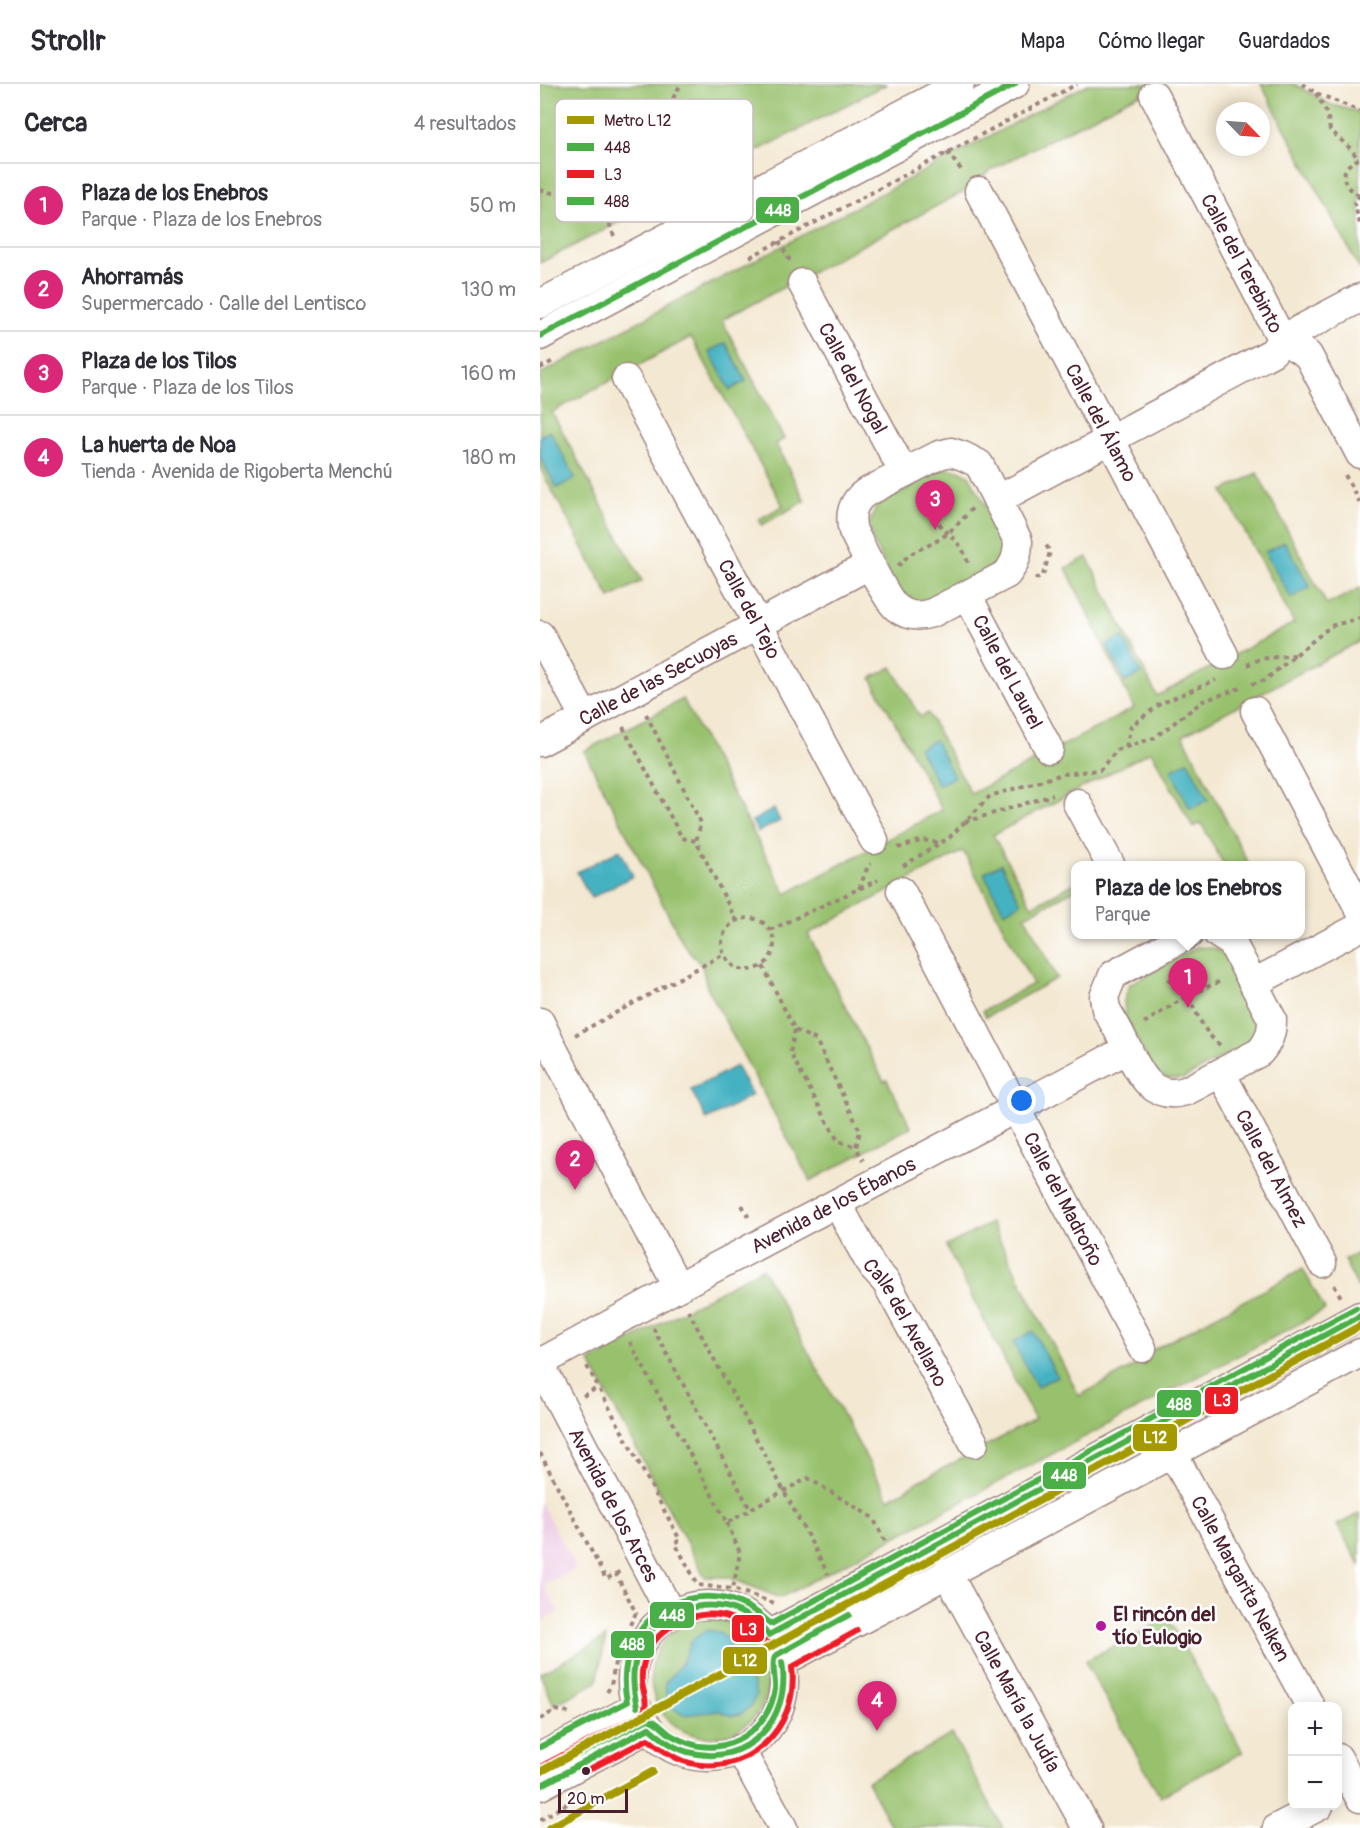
<!DOCTYPE html>
<html lang="es">
<meta charset="utf-8">
<style>
:root{--surface:#fff;--page:#f2f2f3;--text:#2b2b33;--muted:#7c7c81;--line:#e1e1e2;--accent:#db2777}
body{margin:0;font-family:Pangolin,sans-serif;background:var(--page);color:var(--text)}
.controls{position:absolute;right:18px;bottom:18px;display:grid;overflow:hidden;border-radius:12px;box-shadow:0 3px 15px #0003}
.controls button{width:54px;height:54px;display:grid;place-items:center;padding:0;border:0;border-bottom:2px solid var(--line);background:var(--surface);color:var(--text);font:30px sans-serif}
.compass{position:absolute;left:676px;top:18px;width:54px;height:54px;border-radius:50%;background:var(--surface);box-shadow:0 3px 15px #0003;rotate:115deg}
.scale{position:absolute;left:18px;bottom:15px;width:70px;box-sizing:border-box;padding-left:6px;border:3px solid #4a1f2b;border-top:0;font-size:16px;line-height:21px;white-space:nowrap;color:#4a1f2b;-webkit-text-stroke:4px #fff;paint-order:stroke}
.you{position:absolute;left:482px;top:1017px;width:21px;height:21px;margin:-15px;border:4px solid #fff;border-radius:50%;background:#1a73e8;box-shadow:0 0 0 9px #1a73e833}
.badge{display:grid;place-items:center;width:39px;height:39px;border-radius:50%;background:var(--accent);color:#fff;font-size:20px;font-weight:700}
.pin{position:absolute;translate:-50% -50px;filter:drop-shadow(0 2px 3px #0008)}
.pin::after{content:'';position:absolute;top:32px;width:21px;height:18px;background:inherit;clip-path:polygon(0 0,100% 0,50% 100%)}
.popup{position:absolute;left:531px;top:777px;width:234px;height:78px;box-sizing:border-box;display:grid;place-content:center;border-radius:12px;background:var(--surface);filter:drop-shadow(0 2px 4px #0005);font-size:20px;white-space:nowrap;color:var(--muted)}
.popup b{font-size:22px;color:var(--text)}
.popup::after{content:'';position:absolute;left:50%;top:100%;margin-left:-12px;border:12px solid transparent;border-top-color:var(--surface)}
.list{margin:0;padding:0;list-style:none}
h2{display:flex;justify-content:space-between;align-items:center;height:78px;margin:0;padding:0 24px;font-size:26px}
h2 small{font-size:20px;font-weight:400;color:var(--muted)}
.list li{display:grid;grid-template-columns:39px 1fr auto;gap:18px;align-items:center;box-sizing:border-box;height:84px;padding:0 24px;border-top:2px solid var(--line)}
.list b{display:block;font-size:22px;white-space:nowrap}
.list p{margin:0;font-size:20px;white-space:nowrap;color:var(--muted)}
.list em{font-size:20px;font-style:normal;color:var(--muted)}
.map{position:relative;flex:none;width:820px;height:1744px;overflow:hidden}
header{display:flex;align-items:center;gap:36px;box-sizing:border-box;height:84px;padding:0 30px;background:var(--surface);border-bottom:2px solid var(--line)}
header strong{font-size:28px}
nav{display:flex;gap:33px;margin-inline-start:auto;font-size:21px}
main{display:flex}
aside{flex:1;background:var(--surface)}
.map>svg:first-child{display:block}
.built{fill:#efd0e6}
.green{fill:#98c16d;stroke:#71704c;stroke-width:1.5}
.water{fill:#45b2c2;stroke:#486876;stroke-width:1.5}
.lines{fill:none;stroke-linecap:round;stroke-linejoin:round}
.minor-casing{stroke:#9e847e;stroke-width:31}
.path{stroke:#9e847e;stroke-width:4;stroke-dasharray:4.5 4.5;stroke-linecap:butt}
.minor{stroke:#fff;stroke-width:28}
.bus-1-casing{stroke:#fff;stroke-width:10}
.bus-2-casing{stroke:#fff;stroke-width:10}
.bus-3-casing{stroke:#fff;stroke-width:10}
.bus-1{stroke:#4aaf46;stroke-width:6}
.bus-2{stroke:#ee1c25;stroke-width:6}
.bus-3{stroke:#4aaf46;stroke-width:6}
.metro-1-casing{stroke:#fff;stroke-width:12}
.metro-1{stroke:#a49a00;stroke-width:8}
.poi-dot{fill:#b5179e;stroke:#fff;stroke-width:2}
.bus-dot{fill:#4a1f2b;stroke:#fff;stroke-width:2}
.labels{text-anchor:middle;dominant-baseline:central;stroke-width:5;stroke-linejoin:round;paint-order:stroke}
.street-label{font-size:20px;fill:#4a1f2b;stroke:#fff}
.poi-label{font-size:20px;font-weight:bold;fill:#4a1f2b;stroke:#fff;text-anchor:start}
.key{fill:#fff;stroke:#c9bcbf;stroke-width:1.5}
.key-label{font-size:16px;fill:#4a1f2b}
.line-badge{stroke:#fff;stroke-width:2}
.badge-label{font-size:16px;text-anchor:middle;font-weight:bold;fill:#fff}
</style>
<header>
<strong>Strollr</strong>
<nav><a>Mapa</a><a>Cómo llegar</a><a>Guardados</a></nav>
</header>
<main>
<aside>
<h2>Cerca<small>4 resultados</small></h2>
<ul class="list">
<li><span class="badge">1</span><div><b>Plaza de los Enebros</b><p>Parque · Plaza de los Enebros</p></div><em>50 m</em></li>
<li><span class="badge">2</span><div><b>Ahorramás</b><p>Supermercado · Calle del Lentisco</p></div><em>130 m</em></li>
<li><span class="badge">3</span><div><b>Plaza de los Tilos</b><p>Parque · Plaza de los Tilos</p></div><em>160 m</em></li>
<li><span class="badge">4</span><div><b>La huerta de Noa</b><p>Tienda · Avenida de Rigoberta Menchú</p></div><em>180 m</em></li>
</ul>
</aside>
<div class="map">
<svg width="820" height="1744" viewBox="0 0 820 1744">
<rect width="100%" height="100%" fill="#fff"/>
<filter id="ink" filterUnits="userSpaceOnUse"><feTurbulence type="fractalNoise" baseFrequency=".0167" numOctaves="2"/><feDisplacementMap in="SourceGraphic" scale="12" xChannelSelector="R" yChannelSelector="G"/><feConvolveMatrix kernelMatrix="1 2 1 2 8 2 1 2 1" color-interpolation-filters="sRGB"/></filter>
<filter id="wash" filterUnits="userSpaceOnUse"><feTurbulence type="fractalNoise" baseFrequency=".008" numOctaves="4" result="noise"/><feDisplacementMap in="SourceGraphic" scale="24" xChannelSelector="R" yChannelSelector="G"/><feGaussianBlur stdDeviation="1.35" result="paint"/><feColorMatrix in="noise" values="0 0 0 0 0 0 0 0 0 0 0 0 0 0 0 0 0 1.4 0 .05"/><feComposite in="paint" operator="in"/></filter>
<g filter="url(#wash)">
<rect width="100%" height="100%" fill="#f3e8d1"/>
<!-- built -->
<polygon class="built" points="0,1417 36,1485 4,1501 18,1528 0,1538"/>
<!-- green -->
<g class="green">
<polygon points="0,0 347,0 0,179"/>
<polygon points="548,0 624,0 585,17 453,85 421,109 182,236 244,355 236,360 265,417 222,441 219,435 243,422 151,253 12,328 102,497 70,514 0,384 0,290"/>
<polygon points="721,0 754,0 792,21 816,27 820,31 820,186"/>
<polygon points="403,385 419,386 429,391 465,457 463,468 456,480 389,517 375,518 359,510 331,453 330,439 336,422"/>
<polygon points="717,389 787,521 820,504 820,557 643,651 709,781 684,781 661,739 653,743 611,667 453,751 492,822 535,799 536,805 485,832 517,894 446,933 443,927 493,900 423,767 268,850 336,982 344,997 347,996 349,1000 371,1043 270,1097 167,903 162,882 144,861 44,667 143,615 246,810 402,726 331,594 352,583 380,633 388,629 431,710 594,624 526,484 547,473 617,612 754,539 683,407"/>
<polygon points="657,863 673,864 683,869 719,935 717,946 710,958 643,995 628,995 614,988 585,931 584,916 590,900"/>
<polygon points="451,1139 539,1312 608,1275 606,1270 620,1262 763,1185 785,1226 240,1514 188,1493 165,1493 50,1278 222,1184 349,1415 381,1396 495,1336 406,1162"/>
<polygon points="820,1168 820,1202 818,1203 804,1176"/>
<polygon points="820,1429 820,1481 797,1441"/>
<polygon points="628,1534 703,1668 620,1713 545,1577"/>
<circle cx="170" cy="1594" r="59"/>
<polygon points="66,1553 57,1598 14,1621 0,1590"/>
<polygon points="412,1650 463,1744 352,1744 327,1697"/>
</g>
<!-- water -->
<g class="water">
<polygon points="186,259 206,297 190,306 169,267"/>
<polygon points="10,347 35,394 17,404 0,373 0,352"/>
<polygon points="745,458 770,503 751,514 725,468"/>
<polygon points="583,553 601,590 585,598 567,561"/>
<polygon points="395,656 414,693 398,701 379,664"/>
<polygon points="648,677 668,716 650,725 631,686"/>
<polygon points="234,725 240,737 218,748 212,737"/>
<polygon points="80,766 93,792 51,814 37,788"/>
<polygon points="461,780 481,819 464,828 444,789"/>
<polygon points="196,982 212,1011 167,1036 151,1006"/>
<polygon points="493,1247 517,1292 497,1303 473,1258"/>
<polygon points="167,1546 179,1548 189,1555 195,1581 213,1599 216,1611 211,1622 203,1629 192,1632 180,1627 143,1631 127,1620 125,1599 142,1579 152,1556"/>
</g>
</g>
<g filter="url(#ink)">
<g class="lines">
<defs>
<g id="minor">
<path id="s1" d="M614,11L739,250L742,255L768,271L820,370"/>
<path id="s2" d="M439,107L684,571"/>
<path id="s3" d="M262,199L364,389"/>
<polyline points="0,220 420,0"/>
<polyline points="0,252 475,0"/>
<path id="s4" d="M86,295L334,756"/>
<path d="M411,368L423,372L439,380L478,457C478,471 475,479 467,490L392,529C379,533 368,533 357,524C346,516 321,462 313,447C309,432 312,418 325,409L399,371Z"/>
<polyline points="457,416 733,268 742,255 820,214"/>
<path id="s5" d="M427,511L509,665"/>
<polyline points="0,551 45,634"/>
<polyline points="715,627 820,826"/>
<path id="s6" d="M0,658L331,480"/>
<polyline points="537,719 571,782"/>
<path id="s7" d="M361,807L602,1264"/>
<path d="M649,850L573,891L564,913L566,925C572,936 579,946 584,958C598,985 609,1018 646,1007L720,968C729,957 732,949 732,935L692,859L678,850"/>
<polyline points="714,899 820,843"/>
<polyline points="0,938 12,963 138,1203"/>
<path id="s8" d="M681,989L782,1179"/>
<path id="s9" d="M297,1119L332,1183L346,1198L434,1359"/>
<path id="s10" d="M0,1279L138,1203L588,965"/>
<path id="s11" d="M0,1280L131,1530"/>
<path id="s12" d="M632,1368L770,1622"/>
<path id="s13" d="M407,1489L547,1744"/>
<circle cx="168" cy="1597" r="76"/>
<polyline points="229,1551 820,1232"/>
<polyline points="242,1578 820,1269"/>
<polyline points="200,1665 243,1744"/>
<polyline points="0,1673 97,1623"/>
<polyline points="798,1674 820,1714"/>
<polyline points="0,1702 109,1644"/>
<polyline points="737,1744 779,1722"/>
</g>
</defs>
<!-- minor casing -->
<use href="#minor" class="minor-casing"/>
<!-- path -->
<g class="path">
<polyline points="762,0 776,9 820,27"/>
<polyline points="776,9 787,29 790,46 812,66 818,75"/>
<polyline points="407,68 423,88"/>
<path d="M819,75C798,82 800,104 820,111"/>
<polyline points="0,106 62,121"/>
<polyline points="820,111 814,118 820,140"/>
<polyline points="74,152 62,121 95,59 132,16 141,0"/>
<polyline points="239,157 250,177"/>
<polyline points="210,173 537,0"/>
<polyline points="0,284 15,276"/>
<polyline points="805,391 820,419"/>
<polyline points="383,408 391,431 422,464 429,481"/>
<path d="M358,482C374,464 380,467 398,456C410,449 424,434 433,423"/>
<polyline points="495,495 503,491 510,468 505,459"/>
<polyline points="707,581 720,575 755,571"/>
<polyline points="712,600 725,596 791,542 820,534"/>
<polyline points="106,630 161,739 156,757"/>
<polyline points="83,643 142,754 156,757 197,838"/>
<polyline points="586,663 591,642 620,620 676,596"/>
<polyline points="425,738 513,711"/>
<polyline points="358,764 383,756 400,759"/>
<polyline points="363,782 410,753 450,712 523,690 560,686 577,666 614,654 663,617 703,603"/>
<polyline points="319,805 328,782 331,780"/>
<circle cx="208" cy="860" r="26"/>
<polyline points="230,846 338,796"/>
<polyline points="223,882 255,946 276,956 320,1047 316,1063 323,1077"/>
<polyline points="604,939 647,912 625,893"/>
<polyline points="255,946 250,969 298,1057 316,1063"/>
<polyline points="35,951 184,870"/>
<path d="M680,961C662,947 659,931 647,912L683,896"/>
<polyline points="202,1121 210,1136"/>
<polyline points="794,1201 802,1215"/>
<polyline points="148,1226 288,1490"/>
<polyline points="113,1244 210,1425 268,1394 333,1434 346,1459"/>
<polyline points="90,1258 187,1439 210,1426"/>
<polyline points="47,1282 140,1456 135,1459 158,1501 193,1505"/>
<polyline points="43,1312 59,1303"/>
<polyline points="0,1369 66,1495 81,1487"/>
<polyline points="187,1439 200,1469 193,1505 234,1519"/>
<polyline points="67,1608 71,1602 77,1566 96,1529 76,1490"/>
<polyline points="0,1635 16,1626 30,1629"/>
<polyline points="0,1736 33,1716"/>
</g>
<!-- minor -->
<use href="#minor" class="minor"/>
<defs>
<g id="bus-1">
<polyline points="0,252 475,0"/>
<polyline points="229,1551 820,1232"/>
<path d="M97,1623C93,1604 91,1587 98,1568C112,1529 163,1511 200,1528C211,1533 220,1542 229,1551"/>
<path d="M109,1644C121,1654 133,1664 148,1668C207,1684 252,1636 242,1578"/>
<polyline points="0,1702 109,1644"/>
</g>
<g id="bus-2">
<path d="M4,1681L103,1629C109,1620 103,1608 102,1598C101,1588 104,1576 108,1567C124,1536 168,1520 199,1538C210,1544 220,1561 232,1559L820,1242"/>
<path d="M46,1687L108,1655C119,1664 130,1672 143,1677C205,1697 260,1645 252,1583L317,1547"/>
</g>
<g id="bus-3">
<path d="M0,1663L87,1618C69,1529 166,1478 231,1540L816,1224"/>
<path d="M38,1671L108,1635C118,1637 123,1646 131,1651C136,1654 142,1657 148,1659C188,1673 229,1646 235,1605C236,1594 231,1582 235,1572L309,1531"/>
</g>
</defs>
<!-- bus-1 casing -->
<use href="#bus-1" class="bus-1-casing"/>
<!-- bus-2 casing -->
<use href="#bus-2" class="bus-2-casing"/>
<!-- bus-3 casing -->
<use href="#bus-3" class="bus-3-casing"/>
<!-- bus-1 -->
<use href="#bus-1" class="bus-1"/>
<!-- bus-2 -->
<use href="#bus-2" class="bus-2"/>
<!-- bus-3 -->
<use href="#bus-3" class="bus-3"/>
<defs>
<g id="metro-1">
<polyline points="0,1688 820,1242"/>
<polyline points="9,1744 112,1688"/>
</g>
</defs>
<!-- metro-1 casing -->
<use href="#metro-1" class="metro-1-casing"/>
<!-- metro-1 -->
<use href="#metro-1" class="metro-1"/>
</g>
</g>
<!-- markers -->
<circle class="poi-dot" cx="561" cy="1542" r="6"/>
<circle class="bus-dot" cx="46" cy="1687" r="5"/>
<g class="labels">
<!-- street labels -->
<g class="street-label">
<text stroke="none"><textPath href="#s1" startOffset="190">Calle del Terebinto</textPath></text>
<text stroke="none"><textPath href="#s3" startOffset="108">Calle del Nogal</textPath></text>
<text stroke="none"><textPath href="#s2" startOffset="262">Calle del Álamo</textPath></text>
<text stroke="none"><textPath href="#s4" startOffset="261">Calle del Tejo</textPath></text>
<text stroke="none"><textPath href="#s5" startOffset="87">Calle del Laurel</textPath></text>
<text stroke="none"><textPath href="#s6" startOffset="134">Calle de las Secuoyas</textPath></text>
<text stroke="none"><textPath href="#s8" startOffset="108">Calle del Almez</textPath></text>
<text stroke="none"><textPath href="#s7" startOffset="348">Calle del Madroño</textPath></text>
<text stroke="none"><textPath href="#s10" startOffset="333">Avenida de los Ébanos</textPath></text>
<text stroke="none"><textPath href="#s9" startOffset="138">Calle del Avellano</textPath></text>
<text stroke="none"><textPath href="#s11" startOffset="159">Avenida de los Arces</textPath></text>
<text stroke="none"><textPath href="#s12" startOffset="144">Calle Margarita Nelken</textPath></text>
<text stroke="none"><textPath href="#s13" startOffset="146">Calle María la Judía</textPath></text>
</g>
<!-- poi labels -->
<g class="poi-label">
<text x="573" y="1530">El rincón del<tspan x="573" dy="23">tío Eulogio</tspan></text>
</g>
</g>
<!-- legend -->
<rect x="15" y="15" width="198" height="123" rx="9" class="key"/>
<rect x="27" y="32" width="27" height="8" fill="#a49a00"/>
<rect x="27" y="59" width="27" height="8" fill="#4aaf46"/>
<rect x="27" y="86" width="27" height="8" fill="#ee1c25"/>
<rect x="27" y="113" width="27" height="8" fill="#4aaf46"/>
<g class="key-label">
<text x="64" y="42">Metro L12</text>
<text x="64" y="69">448</text>
<text x="64" y="96">L3</text>
<text x="64" y="123">488</text>
</g>
<g class="line-badge">
<rect x="215" y="112" width="45" height="28" rx="6" fill="#4aaf46"/>
<rect x="664" y="1302" width="35" height="29" rx="6" fill="#ee1c25"/>
<rect x="616" y="1305" width="46" height="29" rx="6" fill="#4aaf46"/>
<rect x="592" y="1339" width="46" height="29" rx="6" fill="#a49a00"/>
<rect x="502" y="1377" width="45" height="29" rx="6" fill="#4aaf46"/>
<rect x="109" y="1517" width="46" height="28" rx="6" fill="#4aaf46"/>
<rect x="191" y="1530" width="34" height="29" rx="6" fill="#ee1c25"/>
<rect x="70" y="1546" width="45" height="29" rx="6" fill="#4aaf46"/>
<rect x="182" y="1562" width="46" height="29" rx="6" fill="#a49a00"/>
</g>
<g class="badge-label">
<text x="238" y="132">448</text>
<text x="682" y="1322">L3</text>
<text x="639" y="1326">488</text>
<text x="615" y="1359">L12</text>
<text x="524" y="1397">448</text>
<text x="132" y="1537">448</text>
<text x="208" y="1551">L3</text>
<text x="92" y="1566">488</text>
<text x="205" y="1582">L12</text>
</g>
</svg>
<div class="controls">
<button>+</button>
<button>−</button>
</div>
<svg class="compass" viewBox="-18 -18 36 36"><path d="M0-13l5 13h-10z" fill="#e53935"/><path d="M0 13l5-13h-10z" fill="#7c7c81"/></svg>
<div class="scale">20 m</div>
<div class="you"></div>
<div class="pin badge" style="left:648px;top:924px">1</div>
<div class="popup"><b>Plaza de los Enebros</b>Parque</div>
<div class="pin badge" style="left:35px;top:1106px">2</div>
<div class="pin badge" style="left:395px;top:446px">3</div>
<div class="pin badge" style="left:337px;top:1647px">4</div>
</div>
</main>
